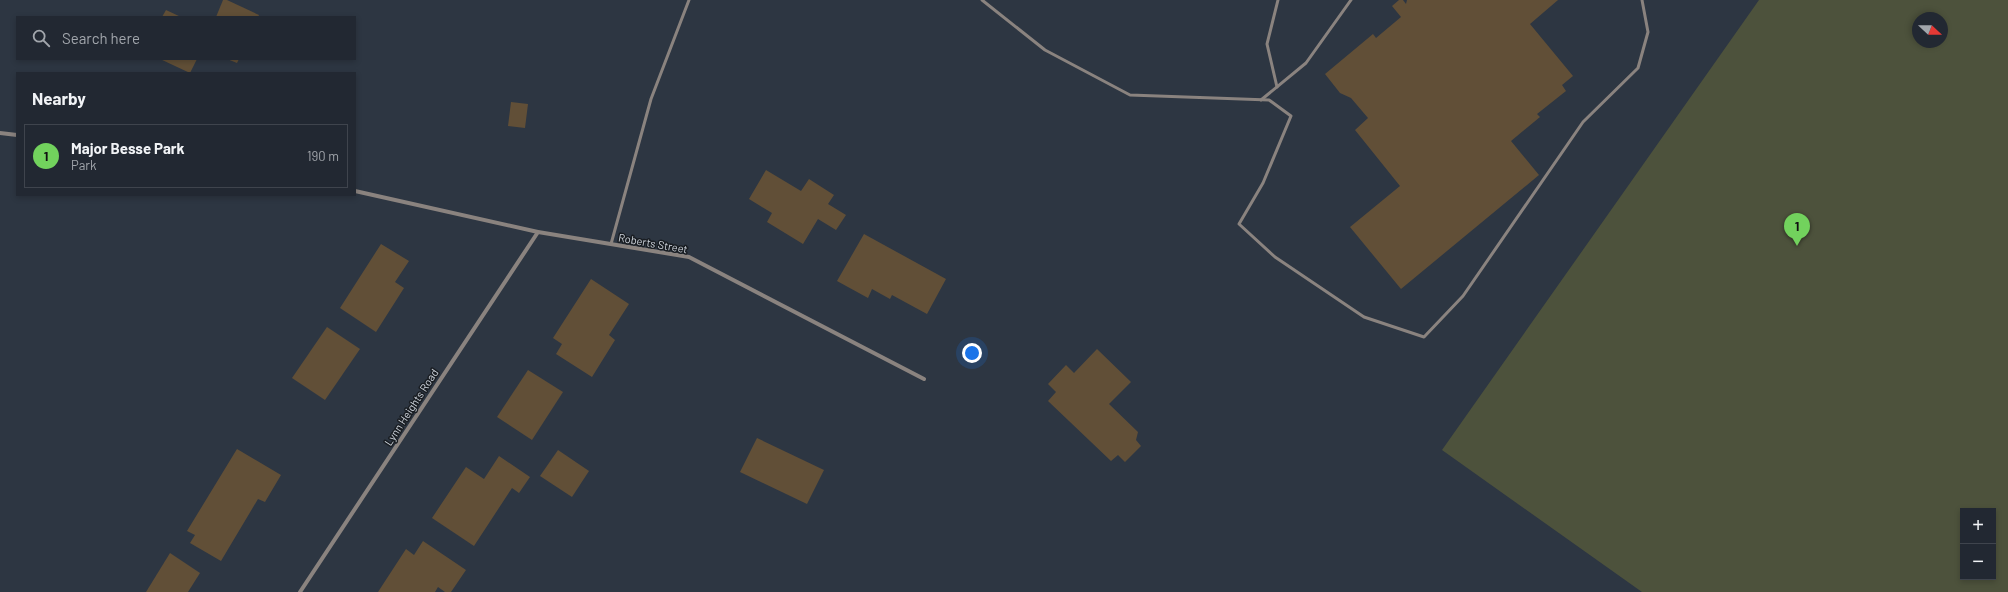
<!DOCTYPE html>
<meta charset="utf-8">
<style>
:root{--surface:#222832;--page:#2e343e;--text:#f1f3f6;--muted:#a2a6ac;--line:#3f444d;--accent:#72d25d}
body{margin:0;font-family:Barlow,sans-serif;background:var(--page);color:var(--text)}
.controls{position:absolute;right:12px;bottom:12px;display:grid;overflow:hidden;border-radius:0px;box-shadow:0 2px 6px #0003}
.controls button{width:36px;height:36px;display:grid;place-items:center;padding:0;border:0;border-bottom:1px solid var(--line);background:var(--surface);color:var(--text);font:20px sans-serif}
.compass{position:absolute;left:1912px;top:12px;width:36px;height:36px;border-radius:50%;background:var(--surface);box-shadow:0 2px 6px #0003;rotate:112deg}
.you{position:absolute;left:972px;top:353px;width:14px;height:14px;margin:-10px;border:3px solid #fff;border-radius:50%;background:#1a73e8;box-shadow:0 0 0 6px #1a73e833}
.badge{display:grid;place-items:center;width:26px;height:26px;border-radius:50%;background:var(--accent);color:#111;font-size:13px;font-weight:700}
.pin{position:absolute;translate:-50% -33px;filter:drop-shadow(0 1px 2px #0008)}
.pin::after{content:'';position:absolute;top:21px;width:14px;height:12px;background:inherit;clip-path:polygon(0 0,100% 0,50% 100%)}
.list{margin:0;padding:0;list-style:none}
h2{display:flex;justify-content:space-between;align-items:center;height:52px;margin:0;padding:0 16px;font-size:17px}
h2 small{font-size:13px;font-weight:400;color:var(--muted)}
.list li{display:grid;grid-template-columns:26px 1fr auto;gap:12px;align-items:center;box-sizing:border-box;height:64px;margin:0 8px 8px;padding:0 8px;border:1px solid var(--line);border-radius:0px}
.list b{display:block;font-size:15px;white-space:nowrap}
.list p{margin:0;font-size:13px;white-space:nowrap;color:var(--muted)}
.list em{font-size:13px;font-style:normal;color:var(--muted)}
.icon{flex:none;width:22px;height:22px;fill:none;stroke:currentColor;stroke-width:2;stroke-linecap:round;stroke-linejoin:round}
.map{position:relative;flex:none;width:2008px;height:592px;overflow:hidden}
.search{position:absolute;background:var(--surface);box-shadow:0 2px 6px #0003;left:16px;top:16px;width:340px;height:44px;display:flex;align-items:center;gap:10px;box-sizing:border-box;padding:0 14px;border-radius:0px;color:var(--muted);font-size:15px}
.panel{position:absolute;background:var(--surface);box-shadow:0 2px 6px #0003;left:16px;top:72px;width:340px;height:124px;border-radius:0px}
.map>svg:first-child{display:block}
.green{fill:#4d523c;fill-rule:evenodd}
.building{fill:#614f37}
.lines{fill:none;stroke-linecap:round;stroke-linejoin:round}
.lane{stroke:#8a837f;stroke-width:3}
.street{stroke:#8a837f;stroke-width:4}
.labels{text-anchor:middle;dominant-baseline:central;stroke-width:3;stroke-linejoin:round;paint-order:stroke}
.street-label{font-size:11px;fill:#ced4dc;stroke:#191d22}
</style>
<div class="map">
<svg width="2008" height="592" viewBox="0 0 2008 592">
<rect width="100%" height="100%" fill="#2d3642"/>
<!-- green -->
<path class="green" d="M1759,0H2008V592H1642L1442,450ZM1918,18H1942V42H1918ZM1963,511H1993V577H1963Z"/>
<!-- building -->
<g class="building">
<polygon points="223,0 227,0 259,15 258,17 216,17"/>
<polygon points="1399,0 1403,0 1406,4 1407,0 1558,0 1530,24 1573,76 1562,85 1566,91 1537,114 1540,117 1511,141 1539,175 1401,289 1350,227 1400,186 1355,130 1368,118 1351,98 1340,93 1325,74 1373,34 1376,38 1401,17 1392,6"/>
<polygon points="166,10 181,17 162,17"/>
<polygon points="160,59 197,59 190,73"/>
<polygon points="227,59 239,59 237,63"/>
<polygon points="511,102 528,104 525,128 508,126"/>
<polygon points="766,170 801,191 809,179 834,195 828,204 846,215 836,230 818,219 803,244 767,222 772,213 749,199"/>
<polygon points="864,234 946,279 927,314 892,295 890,299 872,289 868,298 837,281"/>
<polygon points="381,244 409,261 395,282 404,288 376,332 340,308"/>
<polygon points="591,279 629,304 609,335 615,340 592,377 556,354 562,344 553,338"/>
<polygon points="327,327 360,349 325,400 292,378"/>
<polygon points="1097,349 1131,382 1109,404 1138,432 1136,440 1141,446 1125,462 1118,455 1111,461 1048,401 1056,392 1048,384 1066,365 1074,373"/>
<polygon points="528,370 563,392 532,440 497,417"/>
<polygon points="757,438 824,470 807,504 740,472"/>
<polygon points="237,449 281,475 265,502 258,499 221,561 190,543 195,535 187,531"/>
<polygon points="558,450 589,471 572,497 540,476"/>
<polygon points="499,456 530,477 519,493 512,488 474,546 432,518 466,467 484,479"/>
<polygon points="423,541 466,570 451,592 445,592 438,587 435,592 378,592 406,549 414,555"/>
<polygon points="170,553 200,573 188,592 146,592"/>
</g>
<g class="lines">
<!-- lane -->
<g class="lane">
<polyline points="982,0 1045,50 1130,95 1269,100 1291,116 1263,183 1239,224 1275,257 1364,317 1424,337 1463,296 1583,122 1638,68 1648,32 1642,0"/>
<polyline points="1277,87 1267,44 1278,0"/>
<polyline points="1261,100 1306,63 1351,0"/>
<polyline points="611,244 651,99 689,0"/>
</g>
<!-- street -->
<g class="street">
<polyline points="0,133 17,135"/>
<polyline points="355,191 538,232 689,257 924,379"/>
<polyline points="300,592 538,232"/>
</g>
</g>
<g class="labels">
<!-- street labels -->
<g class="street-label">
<text transform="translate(653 243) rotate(10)">Roberts Street</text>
<text transform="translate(411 407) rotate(-57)">Lynn Heights Road</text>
</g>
</g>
</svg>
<div class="controls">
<button>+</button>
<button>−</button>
</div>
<svg class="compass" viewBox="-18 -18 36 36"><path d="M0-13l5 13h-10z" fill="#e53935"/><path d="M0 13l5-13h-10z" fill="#a2a6ac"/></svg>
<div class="you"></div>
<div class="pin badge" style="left:1797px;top:246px">1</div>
<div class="search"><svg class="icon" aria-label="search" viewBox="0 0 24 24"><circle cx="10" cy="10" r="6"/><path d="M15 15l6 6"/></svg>Search here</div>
<section class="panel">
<h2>Nearby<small></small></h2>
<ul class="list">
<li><span class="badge">1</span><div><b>Major Besse Park</b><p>Park</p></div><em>190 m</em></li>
</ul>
</section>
</div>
